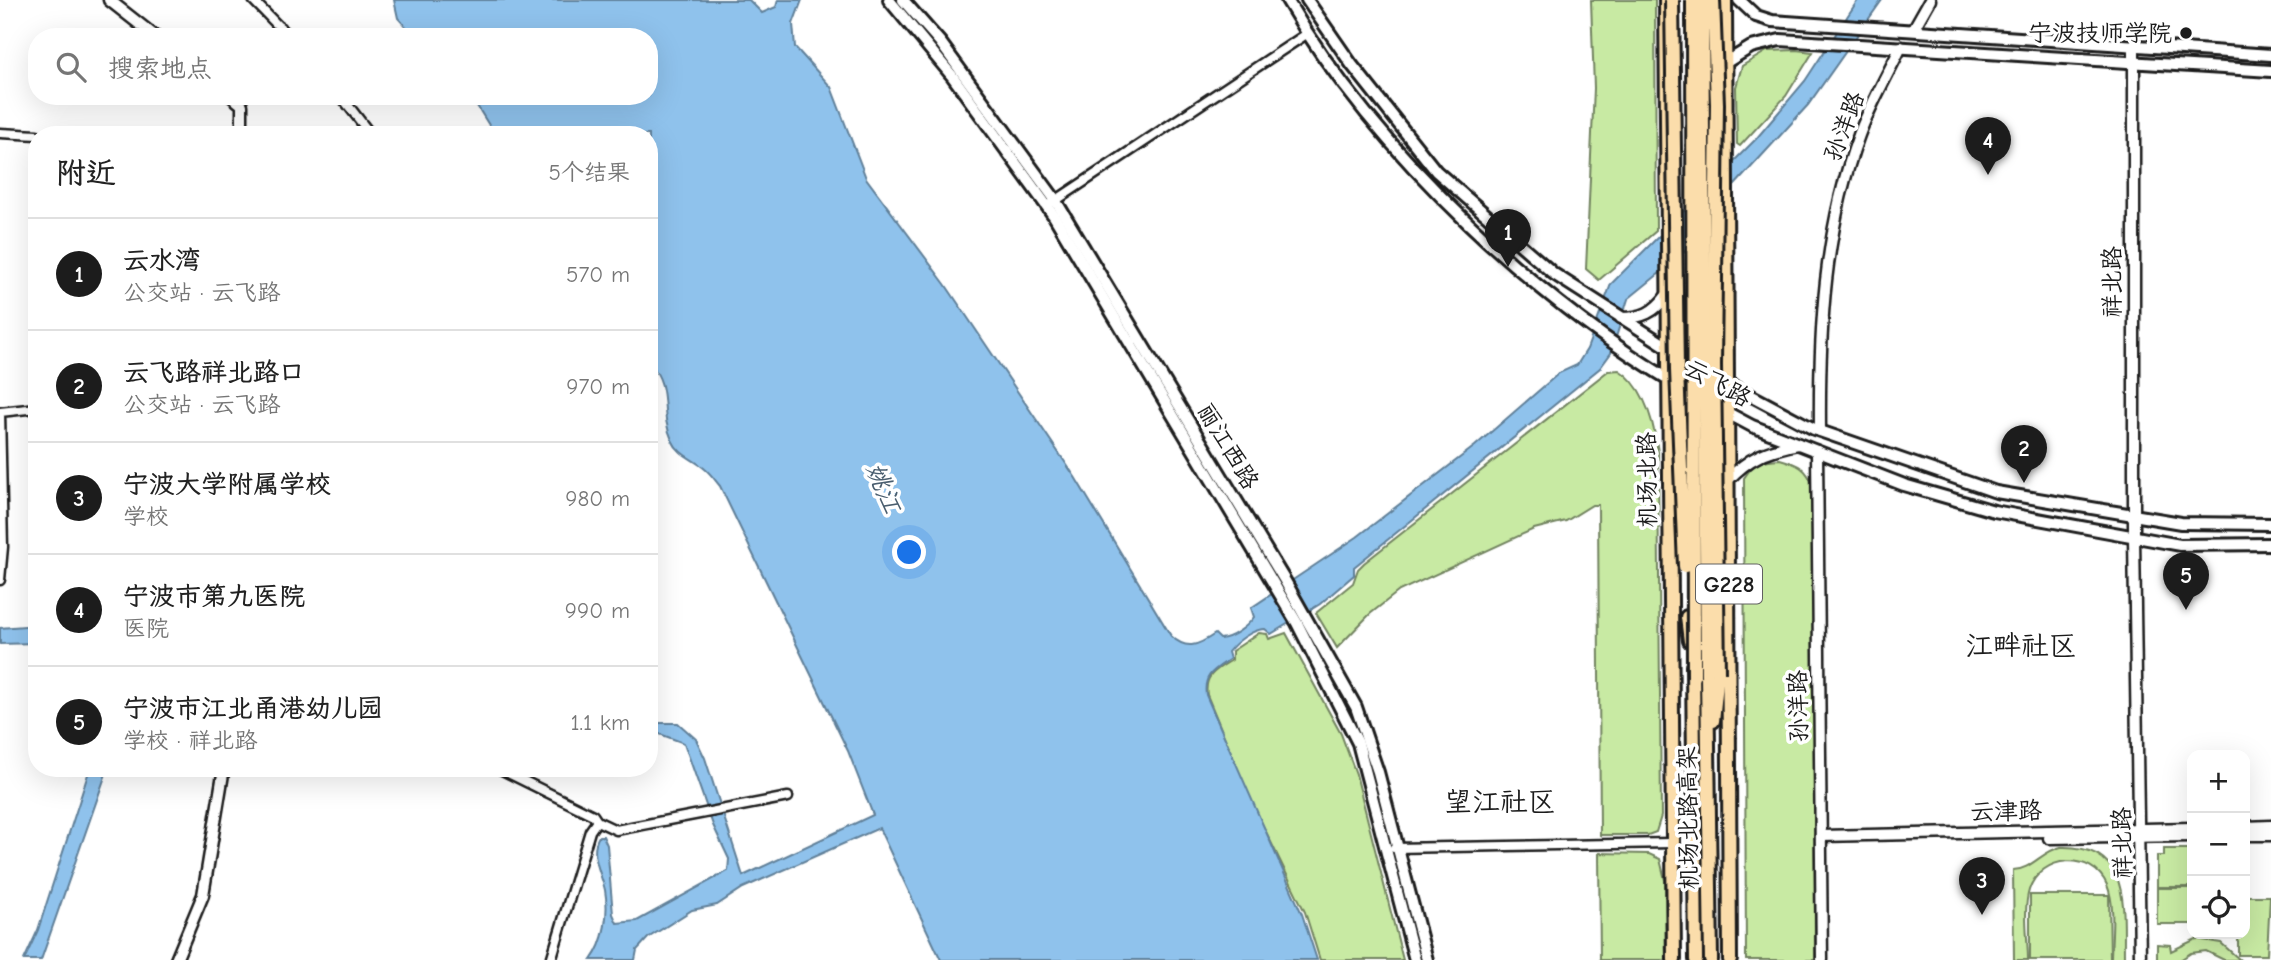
<!DOCTYPE html>
<html lang="zh">
<meta charset="utf-8">
<style>
:root{--surface:#fff;--page:#f2f2f2;--text:#222;--muted:#767676;--line:#e0e0e0;--accent:#1c1c1c}
body{margin:0;font-family:"Comic Neue","LXGW WenKai TC",sans-serif;background:var(--page);color:var(--text)}
.controls{position:absolute;right:21px;bottom:21px;display:grid;overflow:hidden;border-radius:14px;box-shadow:0 7px 28px #0002}
.controls button{width:63px;height:63px;display:grid;place-items:center;padding:0;border:0;border-bottom:2px solid var(--line);background:var(--surface);color:var(--text);font:35px sans-serif}
.you{position:absolute;left:910px;top:553px;width:24px;height:24px;margin:-18px;border:5px solid #fff;border-radius:50%;background:#1a73e8;box-shadow:0 0 0 10px #1a73e833}
.badge{display:grid;place-items:center;width:46px;height:46px;border-radius:50%;background:var(--accent);color:#fff;font-size:23px;font-weight:700}
.pin{position:absolute;translate:-50% -58px;filter:drop-shadow(0 2px 4px #0008)}
.pin::after{content:'';position:absolute;top:37px;width:24px;height:21px;background:inherit;clip-path:polygon(0 0,100% 0,50% 100%)}
.list{margin:0;padding:0;list-style:none}
h2{display:flex;justify-content:space-between;align-items:center;height:91px;margin:0;padding:0 28px;font-size:30px}
h2 small{font-size:23px;font-weight:400;color:var(--muted)}
.list li{display:grid;grid-template-columns:46px 1fr auto;gap:21px;align-items:center;box-sizing:border-box;height:112px;padding:0 28px;border-top:2px solid var(--line)}
.list b{display:block;font-size:26px;white-space:nowrap}
.list p{margin:0;font-size:23px;white-space:nowrap;color:var(--muted)}
.list em{font-size:23px;font-style:normal;color:var(--muted)}
.icon{flex:none;width:38px;height:38px;fill:none;stroke:currentColor;stroke-width:2;stroke-linecap:round;stroke-linejoin:round}
.map{position:relative;flex:none;width:2271px;height:960px;overflow:hidden}
.search{position:absolute;background:var(--surface);box-shadow:0 7px 28px #0002;left:28px;top:28px;width:630px;height:77px;display:flex;align-items:center;gap:18px;box-sizing:border-box;padding:0 24px;border-radius:28px;color:var(--muted);font-size:26px}
.panel{position:absolute;background:var(--surface);box-shadow:0 7px 28px #0002;left:28px;top:126px;width:630px;height:651px;border-radius:28px}
.map>svg:first-child{display:block}
.green{fill:#c8eaa3;stroke:#728360;stroke-width:2}
.water{fill:#8fc2ec;stroke:#618099;stroke-width:2}
.lines{fill:none;stroke-linecap:round;stroke-linejoin:round}
.minor-casing{stroke:#1c1c1c;stroke-width:13}
.tertiary-casing{stroke:#1c1c1c;stroke-width:15}
.secondary-casing{stroke:#1c1c1c;stroke-width:16}
.primary-casing{stroke:#1c1c1c;stroke-width:18}
.trunk-casing{stroke:#1c1c1c;stroke-width:18}
.minor{stroke:#fff;stroke-width:8}
.tertiary{stroke:#fff;stroke-width:10}
.secondary{stroke:#fff;stroke-width:10}
.primary{stroke:#fbddab;stroke-width:12}
.trunk{stroke:#fbddab;stroke-width:12}
.trunk-bridge-casing{stroke:#1c1c1c;stroke-width:18;stroke-linecap:butt}
.trunk-bridge{stroke:#fbddab;stroke-width:12}
.poi-dot{fill:#1c1c1c;stroke:#fff;stroke-width:2.5}
.labels{text-anchor:middle;dominant-baseline:central;stroke-width:7;stroke-linejoin:round;paint-order:stroke}
.shield{fill:#fff;stroke:#606060;stroke-width:2}
.shield-label{font-size:23px;font-weight:bold;fill:#1c1c1c}
.poi-label{font-size:24px;fill:#1c1c1c;stroke:#fff;text-anchor:end}
.street-label{font-size:24px;fill:#1c1c1c;stroke:#fff}
.water-label{font-size:26px;font-style:italic;fill:#4a5e6f;stroke:#fff}
.quarter-label{font-size:28px;fill:#1c1c1c;stroke:#fff}
</style>
<div class="map">
<svg width="2271" height="960" viewBox="0 0 2271 960">
<rect width="100%" height="100%" fill="#fff"/>
<filter id="ink" filterUnits="userSpaceOnUse"><feTurbulence type="fractalNoise" baseFrequency=".0143" numOctaves="2"/><feDisplacementMap in="SourceGraphic" scale="14" xChannelSelector="R" yChannelSelector="G"/><feConvolveMatrix kernelMatrix="1 2 1 2 8 2 1 2 1" color-interpolation-filters="sRGB"/></filter>
<g filter="url(#ink)">
<!-- green -->
<g class="green">
<polygon points="1591,0 1655,0 1656,231 1599,280 1586,269 1594,88"/>
<polygon points="1796,50 1813,52 1786,96 1740,146 1737,144 1736,87 1742,66 1767,51"/>
<path d="M1619,370C1645,386 1654,423 1658,452L1661,816L1656,832L1648,835H1600L1598,505H1592L1566,521L1534,529L1399,591L1370,614L1337,648L1316,613L1353,583L1358,569L1364,563L1608,371Z"/>
<path d="M1780,459C1798,464 1807,468 1813,486L1815,960H1746L1744,478C1754,462 1762,460 1780,459Z"/>
<path d="M1259,633L1267,634L1269,639L1286,633L1341,734L1356,774L1403,960H1320L1305,912L1251,801L1207,695C1204,675 1216,670 1232,660V651Z"/>
<path d="M2061,847C2133,845 2123,910 2124,960H2111C2111,938 2116,906 2107,885C2092,851 2041,854 2029,890C2023,910 2028,939 2028,960H2014L2013,870C2031,870 2042,851 2061,847Z"/>
<polygon points="2164,849 2192,849 2192,887 2157,887 2157,856 2164,856"/>
<polygon points="1599,853 1649,854 1660,859 1665,880 1666,960 1600,960"/>
<rect x="2157" y="888" width="35" height="36"/>
<polygon points="2030,895 2109,895 2110,960 2030,960"/>
<polygon points="2245,896 2270,896 2267,955 2238,955 2238,938 2229,937 2229,934 2245,934"/>
<polygon points="2196,939 2221,943 2240,960 2224,960 2206,951 2191,953 2180,960 2157,960 2157,944 2170,945 2171,951"/>
</g>
<!-- water -->
<g class="water">
<path d="M394,0H749L762,13L776,7L778,0H802L793,24L795,47L831,87L866,178L945,284L1075,477L1171,636C1187,651 1199,645 1215,634L1220,639C1232,638 1247,627 1254,617L1251,608L1357,537L1475,446L1559,373L1577,365L1587,349L1611,284L1756,139L1805,81L1858,0H1882L1808,105L1735,185L1682,255L1628,299L1611,353L1600,368L1354,567V575L1320,604L1271,634L1265,629C1252,629 1236,642 1228,652L1230,659C1214,670 1203,675 1206,695L1302,914L1317,960H941L879,828L743,888L717,905L692,910L648,938L637,950L635,960H591C605,942 609,912 605,890C601,873 589,853 599,836H603L607,845L613,914L617,923L637,921L728,871L729,859L713,825L684,743L649,730V723H678L696,739L705,758L743,876L873,815L848,751L720,486C715,480 711,474 705,469C693,458 679,456 672,440C658,409 673,391 649,361V135H495L471,96H649V37H415L398,18Z"/>
<polygon points="37,625 37,643 0,644 0,628"/>
<polygon points="90,768 108,768 41,960 24,960 38,930"/>
</g>
<g class="lines">
<defs>
<g id="minor">
<polyline points="253,0 289,37"/>
<polyline points="274,37 280,27"/>
<polyline points="341,96 371,135"/>
<polyline points="0,133 37,135"/>
<polyline points="1052,203 1308,33"/>
<polyline points="0,580 3,547 0,412 37,408"/>
<polyline points="498,768 593,815 597,821 616,830 788,797"/>
<polyline points="1394,848 1672,843"/>
<polyline points="551,960 590,831 597,821"/>
</g>
<g id="tertiary">
<polyline points="109,0 156,37"/>
<polyline points="1913,30 1930,0"/>
<polyline points="2134,47 2134,537 2140,960"/>
<polyline points="231,96 242,105 242,135"/>
<path d="M1621,318C1642,318 1654,313 1667,295"/>
<path d="M1820,431C1819,330 1824,230 1859,135C1870,105 1887,76 1901,47"/>
<polyline points="1817,451 1822,960"/>
<path d="M1728,480C1749,457 1768,450 1798,444"/>
<polyline points="2245,827 2271,826"/>
<polyline points="2245,835 2271,835"/>
<polyline points="1821,836 2192,828"/>
<polyline points="2049,838 2192,836"/>
<polyline points="176,960 203,895 224,768"/>
</g>
<g id="secondary">
<polyline points="889,0 953,77 1054,216 1297,623 1358,743 1415,960"/>
<polyline points="903,0 940,42 1054,198 1285,581 1356,707 1378,772 1427,960"/>
<path d="M1287,0C1377,154 1544,310 1699,397"/>
<polyline points="1307,0 1352,65 1436,171 1554,274 1699,367"/>
<polyline points="1739,0 1756,16 1772,21 2271,55"/>
<polyline points="1725,63 1751,47 1780,40 2271,71"/>
<polyline points="1722,380 1814,429 1996,492 2181,523 2271,524"/>
<polyline points="1722,410 1752,426 1904,485 1994,511 2180,545 2271,544"/>
</g>
<g id="primary">
<polyline points="1666,0 1674,960"/>
<polyline points="1725,0 1730,960"/>
</g>
<g id="trunk">
<polyline points="1687,617 1690,641"/>
<polyline points="1693,666 1696,960"/>
<polyline points="1707,675 1711,960"/>
<polyline points="1713,721 1718,673"/>
</g>
</defs>
<!-- minor casing -->
<use href="#minor" class="minor-casing"/>
<!-- tertiary casing -->
<use href="#tertiary" class="tertiary-casing"/>
<!-- secondary casing -->
<use href="#secondary" class="secondary-casing"/>
<!-- primary casing -->
<use href="#primary" class="primary-casing"/>
<!-- trunk casing -->
<use href="#trunk" class="trunk-casing"/>
<!-- minor -->
<use href="#minor" class="minor"/>
<!-- tertiary -->
<use href="#tertiary" class="tertiary"/>
<!-- secondary -->
<use href="#secondary" class="secondary"/>
<!-- primary -->
<use href="#primary" class="primary"/>
<!-- trunk -->
<use href="#trunk" class="trunk"/>
<defs>
<g id="trunk-bridge">
<polyline points="1672,0 1677,370 1685,566"/>
<polyline points="1693,0 1694,677"/>
<polyline points="1702,0 1707,675"/>
<polyline points="1713,0 1717,104 1714,365 1718,673"/>
</g>
</defs>
<!-- trunk-bridge casing -->
<use href="#trunk-bridge" class="trunk-bridge-casing"/>
<!-- trunk-bridge -->
<use href="#trunk-bridge" class="trunk-bridge"/>
</g>
</g>
<!-- markers -->
<circle class="poi-dot" cx="2186" cy="33" r="7"/>
<g class="labels">
<!-- shield labels -->
<rect class="shield" x="1696" y="564.5" width="66" height="39" rx="5"/>
<g class="shield-label">
<text x="1729" y="584">G228</text>
</g>
<!-- poi labels -->
<g class="poi-label">
<text x="2172" y="33">宁波技师学院</text>
</g>
<!-- street labels -->
<g class="street-label">
<text transform="translate(1844 126) rotate(-69)">孙洋路</text>
<text transform="translate(2112 282) rotate(-90)">祥北路</text>
<text transform="translate(1718 383) rotate(29)">云飞路</text>
<text transform="translate(1228 446) rotate(59)">丽江西路</text>
<text transform="translate(1647 480) rotate(-91)">机场北路</text>
<text transform="translate(1798 706) rotate(-91)">孙洋路</text>
<text transform="translate(2006 811) rotate(-1)">云津路</text>
<text transform="translate(1688 818) rotate(-91)">机场北路高架</text>
<text transform="translate(2122 843) rotate(-91)">祥北路</text>
</g>
<!-- water labels -->
<g class="water-label">
<text transform="translate(883 488) rotate(67)">姚江</text>
</g>
<!-- quarter labels -->
<g class="quarter-label">
<text x="2021" y="646">江畔社区</text>
<text x="1500" y="802">望江社区</text>
</g>
</g>
</svg>
<div class="controls">
<button>+</button>
<button>−</button>
<button><svg class="icon" aria-label="locate" viewBox="0 0 24 24"><circle cx="12" cy="12" r="6"/><path d="M12 2v4M12 18v4M2 12h4M18 12h4"/></svg></button>
</div>
<div class="you"></div>
<div class="pin badge" style="left:1508px;top:267px">1</div>
<div class="pin badge" style="left:2024px;top:483px">2</div>
<div class="pin badge" style="left:1982px;top:915px">3</div>
<div class="pin badge" style="left:1988px;top:175px">4</div>
<div class="pin badge" style="left:2186px;top:610px">5</div>
<div class="search"><svg class="icon" aria-label="search" viewBox="0 0 24 24"><circle cx="10" cy="10" r="6"/><path d="M15 15l6 6"/></svg>搜索地点</div>
<section class="panel">
<h2>附近<small>5个结果</small></h2>
<ul class="list">
<li><span class="badge">1</span><div><b>云水湾</b><p>公交站 · 云飞路</p></div><em>570 m</em></li>
<li><span class="badge">2</span><div><b>云飞路祥北路口</b><p>公交站 · 云飞路</p></div><em>970 m</em></li>
<li><span class="badge">3</span><div><b>宁波大学附属学校</b><p>学校</p></div><em>980 m</em></li>
<li><span class="badge">4</span><div><b>宁波市第九医院</b><p>医院</p></div><em>990 m</em></li>
<li><span class="badge">5</span><div><b>宁波市江北甬港幼儿园</b><p>学校 · 祥北路</p></div><em>1.1 km</em></li>
</ul>
</section>
</div>
